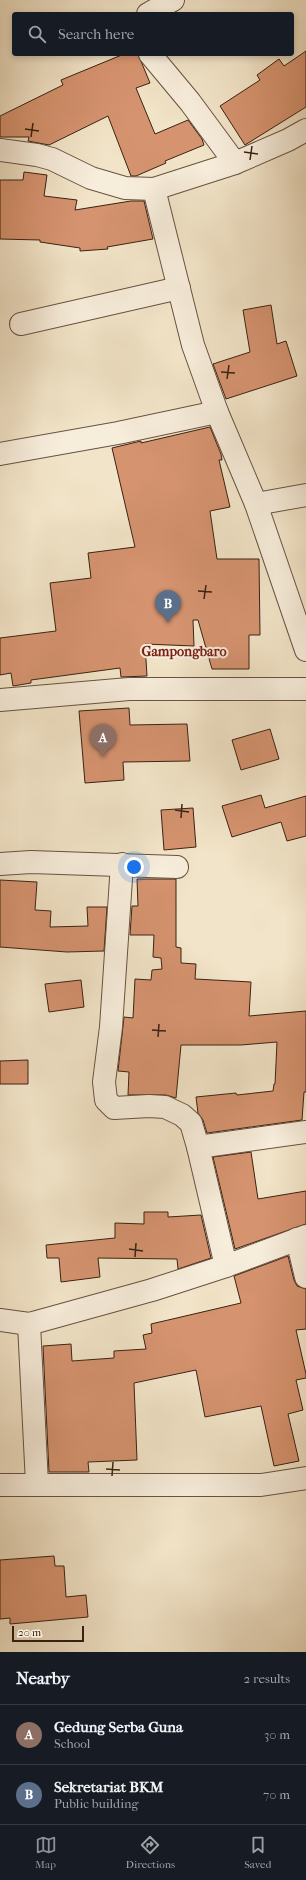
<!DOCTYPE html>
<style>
:root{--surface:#171b24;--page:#20242c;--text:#f1f3f6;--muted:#9ea1a6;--line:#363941;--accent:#8c9099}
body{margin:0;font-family:"IM FELL French Canon",serif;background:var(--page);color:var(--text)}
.scale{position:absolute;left:12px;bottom:10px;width:72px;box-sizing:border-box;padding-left:4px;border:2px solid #3a2213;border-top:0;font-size:11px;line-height:14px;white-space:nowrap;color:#3a2213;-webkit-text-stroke:3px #f7eddb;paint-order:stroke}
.you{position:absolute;left:134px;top:867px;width:14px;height:14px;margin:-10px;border:3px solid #fff;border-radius:50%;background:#1a73e8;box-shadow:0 0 0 6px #1a73e833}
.badge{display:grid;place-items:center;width:26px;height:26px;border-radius:50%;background:var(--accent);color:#fff;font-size:13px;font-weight:700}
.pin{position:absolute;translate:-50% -33px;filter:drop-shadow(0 1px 2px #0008)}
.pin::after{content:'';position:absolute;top:21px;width:14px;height:12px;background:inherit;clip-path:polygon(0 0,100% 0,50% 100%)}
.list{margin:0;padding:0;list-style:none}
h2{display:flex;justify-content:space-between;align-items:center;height:52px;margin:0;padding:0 16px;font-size:17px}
h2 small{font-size:13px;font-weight:400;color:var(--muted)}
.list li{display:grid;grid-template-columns:26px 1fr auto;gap:12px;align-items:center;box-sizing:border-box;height:60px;padding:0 16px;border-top:1px solid var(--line)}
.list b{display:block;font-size:15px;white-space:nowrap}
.list p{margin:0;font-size:13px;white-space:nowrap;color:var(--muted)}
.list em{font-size:13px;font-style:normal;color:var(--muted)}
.icon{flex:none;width:22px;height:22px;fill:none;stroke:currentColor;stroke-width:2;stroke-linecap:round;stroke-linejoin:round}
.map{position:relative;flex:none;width:306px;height:1652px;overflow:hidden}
.search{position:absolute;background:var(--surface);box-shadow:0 2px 6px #0003;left:12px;right:12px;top:12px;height:44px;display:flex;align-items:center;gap:10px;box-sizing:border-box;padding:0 14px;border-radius:4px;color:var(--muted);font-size:15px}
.sheet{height:172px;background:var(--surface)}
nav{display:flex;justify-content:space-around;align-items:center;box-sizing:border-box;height:56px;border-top:1px solid var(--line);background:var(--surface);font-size:11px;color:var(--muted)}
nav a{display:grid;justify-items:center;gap:2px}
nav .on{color:var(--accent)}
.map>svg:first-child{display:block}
.building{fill:#d5936f;stroke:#3a2213}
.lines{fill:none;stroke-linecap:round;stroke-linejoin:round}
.street-casing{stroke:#685240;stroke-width:24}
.street{stroke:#f7eddb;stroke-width:22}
.ticks{fill:none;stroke:#3a2213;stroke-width:1.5}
.labels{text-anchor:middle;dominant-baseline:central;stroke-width:4;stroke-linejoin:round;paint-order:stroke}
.quarter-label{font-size:14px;font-weight:bold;fill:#7a1f14;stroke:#f7eddb}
</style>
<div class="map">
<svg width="306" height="1652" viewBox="0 0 306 1652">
<rect width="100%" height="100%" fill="#f2e4c8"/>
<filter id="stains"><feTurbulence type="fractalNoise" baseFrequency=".005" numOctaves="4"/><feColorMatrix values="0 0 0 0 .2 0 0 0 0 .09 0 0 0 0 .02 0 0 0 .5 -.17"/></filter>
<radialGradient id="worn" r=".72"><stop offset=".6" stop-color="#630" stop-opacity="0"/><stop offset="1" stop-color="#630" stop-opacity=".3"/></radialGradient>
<!-- building -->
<g class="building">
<polygon points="306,51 306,107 245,145 220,106 260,80 257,75 279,59 284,66"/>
<polygon points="124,54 138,54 150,83 136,88 155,134 188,120 202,139 204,145 165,161 166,163 136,176 131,176 108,116 49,145 28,141 29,137 0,137 0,116 63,85 61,80"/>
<polygon points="24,172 47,175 44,196 77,200 75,210 131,201 144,201 153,239 107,247 108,249 80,251 80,248 40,242 40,240 0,239 0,180 23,180"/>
<polygon points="271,305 277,344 286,341 297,376 226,399 213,364 250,352 243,310"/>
<polygon points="210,427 221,454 222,460 219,460 230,507 210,511 217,559 259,559 260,635 249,635 249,669 212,669 198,620 193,620 194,646 145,644 147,676 121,677 120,668 31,680 31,683 13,686 11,673 0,675 0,638 56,631 50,583 91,578 88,553 135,547 112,448 141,441 141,443"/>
<polygon points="129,708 130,725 187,724 190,761 123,762 124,780 85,783 79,711"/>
<polygon points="270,729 279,759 241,770 232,740"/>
<polygon points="261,795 265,808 306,796 306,836 287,841 281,822 232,837 222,806"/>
<polygon points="193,808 196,847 164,850 161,810"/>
<polygon points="137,879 176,879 176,947 181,948 181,963 196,964 195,979 251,982 249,1016 306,1011 306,1092 304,1092 302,1120 207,1133 203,1120 198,1113 196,1097 236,1093 237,1095 273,1091 274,1084 275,1084 277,1042 241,1045 181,1045 176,1098 166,1095 128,1095 129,1072 118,1071 124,1017 133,1018 135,979 151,980 152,970 162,969 161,958 153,957 154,935 130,935 132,906 138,906"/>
<polygon points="0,880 37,882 35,910 51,911 50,927 88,926 87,907 107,907 104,951 67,952 0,947"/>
<polygon points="81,980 84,1007 49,1012 45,984"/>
<polygon points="28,1060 28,1084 0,1084 0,1061"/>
<polygon points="251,1152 258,1199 306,1191 306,1224 235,1249 213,1157"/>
<polygon points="144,1212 168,1212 168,1217 201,1215 211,1258 178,1269 177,1259 98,1258 100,1277 61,1282 59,1258 47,1258 46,1245 115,1238 115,1223 144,1224"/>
<polygon points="288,1256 294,1280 297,1286 306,1289 306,1329 296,1330 306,1374 306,1378 296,1380 303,1410 288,1414 299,1461 274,1466 261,1406 205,1417 196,1370 134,1383 137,1460 88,1462 89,1472 49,1472 43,1346 71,1344 72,1361 114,1358 114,1351 146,1349 143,1335 152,1333 151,1324 241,1303 234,1276"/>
<polygon points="54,1556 55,1566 64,1566 66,1597 86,1595 88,1617 10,1624 10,1618 0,1619 0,1560"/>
</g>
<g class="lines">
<defs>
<g id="street">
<polyline points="148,14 173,0"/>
<polyline points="150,54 190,102 235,163"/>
<polyline points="0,150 37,155 52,159 91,178 125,188 154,189 235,163 288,140 306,130"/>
<polyline points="154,189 193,345 217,412 256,504 306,650"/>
<polyline points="21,324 179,288"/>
<polyline points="0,454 118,433 217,412"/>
<polyline points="256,504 306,495"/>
<polyline points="0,700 129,689 306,689"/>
<polyline points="0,864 31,862 177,867"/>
<polyline points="122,864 111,1027 104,1082 106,1100 114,1108 149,1106 165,1107 182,1115 191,1123 198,1147 226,1266"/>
<polyline points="198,1147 306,1132"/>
<polyline points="297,1239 306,1277"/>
<polyline points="0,1320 29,1324 152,1290 226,1266 306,1236"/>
<polyline points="29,1324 37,1484"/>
<polyline points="0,1485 261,1485 306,1478"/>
</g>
</defs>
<!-- street casing -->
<use href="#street" class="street-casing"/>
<!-- street -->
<use href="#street" class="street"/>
</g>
<!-- ticks -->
<path class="ticks" d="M25,129L39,131M31,137L33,123M244,152L258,154M250,160L252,146M221,372L235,373M227,379L229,365M198,591L212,592M204,599L206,585M175,810L189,812M181,818L182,804M152,1030L166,1031M158,1037L159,1024M129,1249L143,1251M135,1257L136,1243M106,1469L120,1470M112,1476L113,1462"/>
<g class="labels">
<!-- quarter labels -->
<g class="quarter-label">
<text x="184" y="651">Gampongbaro</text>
</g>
</g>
<rect width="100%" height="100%" filter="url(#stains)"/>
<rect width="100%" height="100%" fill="url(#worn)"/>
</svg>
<div class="scale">20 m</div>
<div class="you"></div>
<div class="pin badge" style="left:103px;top:757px;background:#8d6e63">A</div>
<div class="pin badge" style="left:168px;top:623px;background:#5c6f8a">B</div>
<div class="search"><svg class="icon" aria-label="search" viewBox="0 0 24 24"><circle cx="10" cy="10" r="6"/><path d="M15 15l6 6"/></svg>Search here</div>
</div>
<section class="sheet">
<h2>Nearby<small>2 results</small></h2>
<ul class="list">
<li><span class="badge" style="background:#8d6e63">A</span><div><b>Gedung Serba Guna</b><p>School</p></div><em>30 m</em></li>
<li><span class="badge" style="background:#5c6f8a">B</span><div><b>Sekretariat BKM</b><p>Public building</p></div><em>70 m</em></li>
</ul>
</section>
<nav>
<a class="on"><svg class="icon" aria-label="map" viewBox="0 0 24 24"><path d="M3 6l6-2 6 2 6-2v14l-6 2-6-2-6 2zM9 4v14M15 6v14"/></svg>Map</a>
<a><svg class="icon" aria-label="directions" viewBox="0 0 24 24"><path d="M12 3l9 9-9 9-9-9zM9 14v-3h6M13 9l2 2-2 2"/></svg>Directions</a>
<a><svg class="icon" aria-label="saved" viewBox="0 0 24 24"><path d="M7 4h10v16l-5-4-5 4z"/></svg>Saved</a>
</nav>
